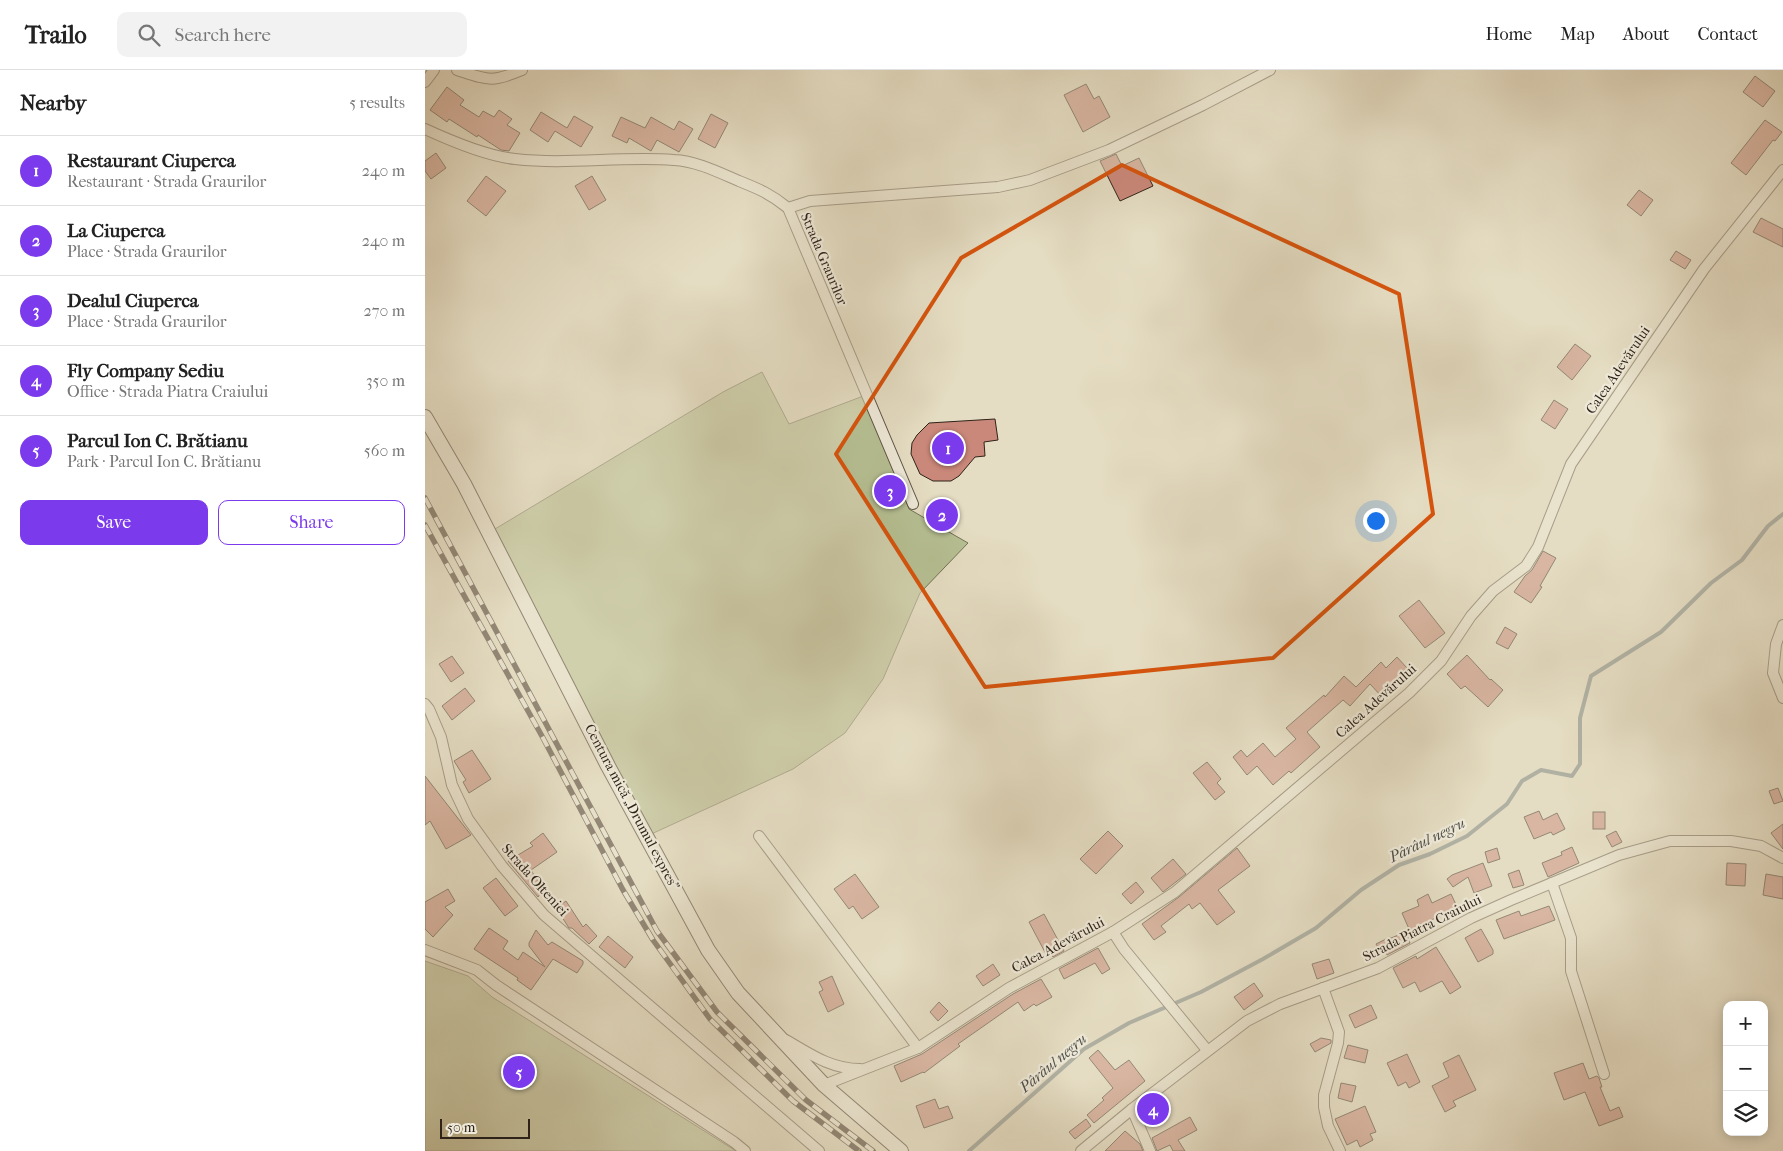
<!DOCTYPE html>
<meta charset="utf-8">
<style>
:root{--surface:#fff;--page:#f2f2f2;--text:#222;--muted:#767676;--line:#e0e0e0;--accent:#7c3aed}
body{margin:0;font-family:"IM FELL French Canon",serif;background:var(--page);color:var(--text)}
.controls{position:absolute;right:15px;bottom:15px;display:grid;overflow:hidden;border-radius:10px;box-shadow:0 2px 12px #0003}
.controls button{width:45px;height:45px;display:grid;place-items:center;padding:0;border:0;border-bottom:1px solid var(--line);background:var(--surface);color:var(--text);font:25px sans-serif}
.scale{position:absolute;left:15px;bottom:12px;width:90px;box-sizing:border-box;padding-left:5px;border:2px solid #2f2319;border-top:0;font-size:14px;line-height:18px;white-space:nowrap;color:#2f2319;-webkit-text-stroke:4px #eee9d8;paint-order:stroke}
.you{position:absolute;left:950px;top:450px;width:18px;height:18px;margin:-12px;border:4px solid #fff;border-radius:50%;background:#1a73e8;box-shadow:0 0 0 8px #1a73e833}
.badge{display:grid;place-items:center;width:32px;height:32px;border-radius:50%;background:var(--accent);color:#fff;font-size:16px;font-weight:700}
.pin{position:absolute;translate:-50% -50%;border:2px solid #fff;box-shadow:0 1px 5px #0006}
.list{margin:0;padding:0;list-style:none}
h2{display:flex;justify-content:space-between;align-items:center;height:65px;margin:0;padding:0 20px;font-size:21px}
h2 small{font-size:16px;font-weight:400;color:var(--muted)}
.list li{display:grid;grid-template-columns:32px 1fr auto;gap:15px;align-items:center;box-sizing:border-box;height:70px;padding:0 20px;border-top:1px solid var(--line)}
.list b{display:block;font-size:19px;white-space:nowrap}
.list p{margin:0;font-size:16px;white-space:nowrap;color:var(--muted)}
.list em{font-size:16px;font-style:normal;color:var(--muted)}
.actions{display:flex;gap:10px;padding:15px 20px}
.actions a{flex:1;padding:11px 0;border:1px solid var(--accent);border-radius:10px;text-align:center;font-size:18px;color:var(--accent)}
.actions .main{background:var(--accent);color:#fff}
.icon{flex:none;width:28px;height:28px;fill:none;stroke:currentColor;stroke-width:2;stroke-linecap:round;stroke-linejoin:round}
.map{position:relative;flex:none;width:1358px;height:1081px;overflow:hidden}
header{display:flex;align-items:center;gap:30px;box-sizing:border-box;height:70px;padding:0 25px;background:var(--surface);border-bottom:1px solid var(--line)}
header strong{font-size:24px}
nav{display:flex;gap:28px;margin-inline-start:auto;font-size:18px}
.search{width:350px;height:45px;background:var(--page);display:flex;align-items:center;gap:12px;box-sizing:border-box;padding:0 18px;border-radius:10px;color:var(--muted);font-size:19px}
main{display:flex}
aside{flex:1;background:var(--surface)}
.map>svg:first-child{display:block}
.green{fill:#b6c093;stroke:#727256}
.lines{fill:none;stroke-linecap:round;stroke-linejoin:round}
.stream{stroke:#707c7d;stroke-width:4}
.building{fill:#ca887a;stroke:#2f2319}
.minor-casing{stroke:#5c5244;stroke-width:12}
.secondary-casing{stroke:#2f2319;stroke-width:16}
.minor{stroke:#eee9d8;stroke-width:10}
.secondary{stroke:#eee9d8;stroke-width:14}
.rail-casing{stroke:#2f2319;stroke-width:5.5}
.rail{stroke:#eee9d8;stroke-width:4;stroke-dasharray:11;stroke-linecap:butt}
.marked{fill:none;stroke:#d6540d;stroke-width:4;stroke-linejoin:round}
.labels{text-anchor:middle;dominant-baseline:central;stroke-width:4.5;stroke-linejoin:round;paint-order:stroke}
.street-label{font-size:14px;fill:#2f2319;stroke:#eee9d8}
.water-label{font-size:15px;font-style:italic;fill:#50504b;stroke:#eee9d8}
</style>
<header>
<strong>Trailo</strong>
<div class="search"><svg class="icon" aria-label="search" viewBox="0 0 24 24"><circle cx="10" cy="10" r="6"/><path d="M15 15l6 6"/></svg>Search here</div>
<nav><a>Home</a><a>Map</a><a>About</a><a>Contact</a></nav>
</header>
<main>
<aside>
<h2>Nearby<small>5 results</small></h2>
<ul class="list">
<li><span class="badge">1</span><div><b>Restaurant Ciuperca</b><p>Restaurant · Strada Graurilor</p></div><em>240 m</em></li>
<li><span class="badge">2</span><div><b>La Ciuperca</b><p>Place · Strada Graurilor</p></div><em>240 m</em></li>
<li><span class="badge">3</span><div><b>Dealul Ciuperca</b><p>Place · Strada Graurilor</p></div><em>270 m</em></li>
<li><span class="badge">4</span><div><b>Fly Company Sediu</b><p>Office · Strada Piatra Craiului</p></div><em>350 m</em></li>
<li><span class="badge">5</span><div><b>Parcul Ion C. Brătianu</b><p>Park · Parcul Ion C. Brătianu</p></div><em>560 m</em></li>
</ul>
<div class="actions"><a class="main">Save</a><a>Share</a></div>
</aside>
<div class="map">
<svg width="1358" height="1081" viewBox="0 0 1358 1081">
<rect width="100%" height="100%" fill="#e5ddc3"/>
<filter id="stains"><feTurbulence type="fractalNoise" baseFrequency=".004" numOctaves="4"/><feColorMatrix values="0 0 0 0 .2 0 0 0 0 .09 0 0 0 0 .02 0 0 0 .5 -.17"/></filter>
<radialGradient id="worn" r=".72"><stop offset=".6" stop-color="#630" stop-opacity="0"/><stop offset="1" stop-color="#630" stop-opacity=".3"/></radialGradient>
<!-- green -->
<g class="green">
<polygon points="337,302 364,354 441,325 484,439 543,473 495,523 458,609 420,663 368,699 222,766 65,462 298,322"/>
<polygon points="0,891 43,906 67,927 311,1081 0,1081"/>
</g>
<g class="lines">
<!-- stream -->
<polyline class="stream" points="544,1081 659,979 704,953 776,922 838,889 891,858 936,820 974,795 1005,784 1042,766 1082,734 1097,711 1116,700 1147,706 1155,694 1155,648 1166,606 1236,562 1286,513 1317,490 1343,456 1358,444"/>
</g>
<!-- building -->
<g class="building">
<polygon points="1330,6 1350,21 1338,37 1318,22"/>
<polygon points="661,14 669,29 674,26 685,47 658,62 639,25"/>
<polygon points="22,17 39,30 35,35 54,47 58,41 69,47 74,40 87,49 82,55 95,63 84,81 76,80 53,65 52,67 24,49 22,52 5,40"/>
<polygon points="116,42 142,58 149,46 168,57 156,77 130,61 123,72 105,60"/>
<polygon points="286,44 303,53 290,78 273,69"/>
<polygon points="196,47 220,58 226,47 249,60 254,51 268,59 254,82 232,70 226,81 204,68 202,73 187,66"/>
<polygon points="1340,50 1357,62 1350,71 1348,70 1321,105 1306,93"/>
<polygon points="11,83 21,98 6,109 0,101 0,91"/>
<polygon points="691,84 697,96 714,88 728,116 695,131 675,91"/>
<polygon points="61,106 81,121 61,146 42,131"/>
<polygon points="167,106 181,130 164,140 150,116"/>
<polygon points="1214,120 1228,130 1216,146 1202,135"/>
<polygon points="1336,148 1358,159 1358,177 1328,162"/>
<polygon points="1251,181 1266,190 1260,199 1245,190"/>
<polygon points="1150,274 1166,286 1147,310 1132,297"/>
<polygon points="1129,330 1143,339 1130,359 1116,350"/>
<polygon points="570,349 573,370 559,372 560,386 550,387 534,406 526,411 508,411 495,404 486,384 487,373 492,365 504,353"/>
<polygon points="1118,481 1131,488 1115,516 1117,517 1106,533 1089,522 1100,506 1107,500"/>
<polygon points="994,530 1020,563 1000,578 974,546"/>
<polygon points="1080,557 1092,564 1083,579 1071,573"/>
<polygon points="1042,585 1065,610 1066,609 1078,620 1063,637 1040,616 1036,619 1022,604"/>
<polygon points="27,586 39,603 26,612 14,594"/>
<polygon points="972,587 982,598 971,608 975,612 958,628 945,614 925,636 918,630 882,662 895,677 866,703 864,701 848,715 832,696 822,705 808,687 816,680 822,687 838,673 850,687 871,669 861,658 899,625 900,627 919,606 931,617 956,592 961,598"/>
<polygon points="40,618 50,631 27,650 17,636"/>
<polygon points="47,680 66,709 44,723 38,712 41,710 29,691"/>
<polygon points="782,692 796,709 792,713 800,722 790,730 768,703"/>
<polygon points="0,706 46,765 21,779 5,751 0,755"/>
<polygon points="1353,718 1358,731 1349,734 1344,721"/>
<polygon points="1114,741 1118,750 1132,743 1140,759 1128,765 1126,762 1109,769 1099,747"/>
<rect x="1168" y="742" width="12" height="17"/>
<polygon points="1358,754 1358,779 1346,763"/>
<polygon points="683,761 698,776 671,804 655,789"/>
<polygon points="1191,761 1197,772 1187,777 1181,766"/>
<polygon points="118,763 132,782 106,800 118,820 113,827 83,791 108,776 105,773"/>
<polygon points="1147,777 1154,793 1123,807 1117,793 1137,785 1136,782"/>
<polygon points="812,778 825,796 793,820 810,842 792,855 775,833 767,839 764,834 736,856 741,862 729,870 717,854 754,827"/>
<polygon points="1072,778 1075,789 1063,793 1060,782"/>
<polygon points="748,789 761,804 738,822 726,808"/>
<polygon points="1058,793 1067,816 1049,823 1043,807 1028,817 1022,809 1027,805"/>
<polygon points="1302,793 1321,794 1320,816 1301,815"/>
<polygon points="1094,800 1099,815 1088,818 1083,804"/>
<polygon points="430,804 454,837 437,849 428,836 424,839 409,819"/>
<polygon points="1341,804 1358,807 1358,829 1338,825"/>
<polygon points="71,808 93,836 80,846 58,818"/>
<polygon points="711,812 719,822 706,834 697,824"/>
<polygon points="23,819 30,831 20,837 28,845 8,867 0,859 0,832"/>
<polygon points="1003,824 1007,833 1026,824 1035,843 1021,849 1018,844 995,856 998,863 988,868 977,843 994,836 992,830"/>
<polygon points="141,831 158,857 161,854 172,866 164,874 147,858 144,858 131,838"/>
<polygon points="1124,836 1130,850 1079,869 1071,850 1094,841 1096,846"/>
<polygon points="619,844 639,881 628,887 626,884 622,886 604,852"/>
<polygon points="64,858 83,871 78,879 93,890 98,882 120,897 104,876 104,873 111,860 123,875 127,872 158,891 158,894 152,903 128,889 106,920 92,910 93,908 49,879"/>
<polygon points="1056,859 1068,880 1068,884 1053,892 1040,868"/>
<polygon points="981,862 985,873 962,885 961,882 957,884 951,874 965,867 966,868"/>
<polygon points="183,866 208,887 200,898 174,877"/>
<polygon points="1011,877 1036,917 1025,924 1017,911 995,922 990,912 978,918 968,898 991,886 992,889"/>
<polygon points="673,878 685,899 677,904 670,893 639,909 634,899"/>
<polygon points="904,889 909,903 892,909 887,894"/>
<polygon points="568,894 575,905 558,916 551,906"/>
<polygon points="407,906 419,934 403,942 394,922 398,920 394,912"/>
<polygon points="616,909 627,927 611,936 609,934 599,941 593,932 533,974 535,976 499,1003 498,1002 476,1012 469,996 497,984 588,924"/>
<polygon points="829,913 838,926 819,940 809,927"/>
<polygon points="514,932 523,941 513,951 505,942"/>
<polygon points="946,935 952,948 930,958 924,945"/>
<polygon points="896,968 906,970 906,973 890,982 885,974"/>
<polygon points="923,975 943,980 940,993 919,988"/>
<polygon points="673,980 690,1000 704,990 720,1011 669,1053 662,1045 679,1030 677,1028 688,1018 664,988"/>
<polygon points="982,984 995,1012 984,1018 981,1012 973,1016 962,993"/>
<polygon points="1034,985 1051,1020 1028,1031 1031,1036 1020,1042 1007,1016 1024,1007 1018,993"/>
<polygon points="1158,993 1164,1009 1172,1006 1174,1008 1177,1017 1175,1017 1185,1041 1194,1037 1198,1047 1174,1056 1160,1022 1139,1030 1129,1003"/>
<polygon points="916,1013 931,1016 927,1032 913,1028"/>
<polygon points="510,1029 514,1039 523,1036 528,1048 499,1058 491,1036"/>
<polygon points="940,1036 951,1062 945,1064 948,1070 935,1077 932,1070 922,1075 910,1049"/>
<polygon points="765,1047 772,1060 753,1070 760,1081 748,1081 745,1075 732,1081 727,1068"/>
<polygon points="661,1049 666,1056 650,1069 644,1062"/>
<polygon points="700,1061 715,1074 718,1081 680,1081"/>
</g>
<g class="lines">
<defs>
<g id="minor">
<path d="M32,0C63,10 66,13 97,0"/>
<polyline points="0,12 9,0"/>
<path d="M0,59C26,71 61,86 90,89C142,95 196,86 249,90C271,91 293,102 314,111C334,119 346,124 363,138L488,434"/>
<polyline points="363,138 385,131 573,117 605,110 684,80 778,35 845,0"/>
<polyline points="1358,555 1351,574 1348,603 1358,628"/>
<polyline points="0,634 4,639 16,667 27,715 43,749 77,796 119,845 394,1081"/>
<polyline points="334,766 493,978"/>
<polyline points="1127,813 1146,868 1146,901 1179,1004"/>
<polyline points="688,862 699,879 782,980"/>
<polyline points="0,880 52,900 71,915 309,1072 320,1081"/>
<polyline points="898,918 914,962 913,973 899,1025 899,1037 903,1056 915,1081"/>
<path d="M361,970C385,984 406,999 435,999"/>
<polyline points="399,1015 493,978 584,918 688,862 750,822 984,623 1016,591 1046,546 1068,521 1101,496 1113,477 1146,394 1279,199 1358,100"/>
<polyline points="707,1039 725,1081"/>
<polyline points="656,1081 707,1039 822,951 855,934 953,898 1046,848 1086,830 1194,785 1245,771 1306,771 1336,776 1358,788"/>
</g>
<polyline id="secondary" points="0,347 39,414 183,696 283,880 313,923 399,1015 476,1081"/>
</defs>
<!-- minor casing -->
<use href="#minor" class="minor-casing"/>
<!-- secondary casing -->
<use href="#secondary" class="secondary-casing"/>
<!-- minor -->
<use href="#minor" class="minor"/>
<!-- secondary -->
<use href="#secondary" class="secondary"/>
<defs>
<g id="rail">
<polyline points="0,428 232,861 292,942 381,1030 448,1081"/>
<polyline points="0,455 118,668 198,820 228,870 285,949 368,1031 434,1081"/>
</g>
</defs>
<!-- rail casing -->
<use href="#rail" class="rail-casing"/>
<!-- rail -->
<use href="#rail" class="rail"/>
</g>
<!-- marked area -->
<path d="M0 0H1358V1081H0ZM697,95L974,224L1008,444L848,588L560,617L411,384L536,188Z" fill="#e5ddc3" fill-opacity=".55" fill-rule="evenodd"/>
<path class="marked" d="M697,95L974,224L1008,444L848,588L560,617L411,384L536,188Z"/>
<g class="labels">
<!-- street labels -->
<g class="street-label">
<text transform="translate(399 189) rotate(67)">Strada Graurilor</text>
<text transform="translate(1193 300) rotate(-56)">Calea Adevărului</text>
<text transform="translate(951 631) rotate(-42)">Calea Adevărului</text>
<text transform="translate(207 737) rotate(62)">Centura mică „Drumul expres”</text>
<text transform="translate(110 810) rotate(48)">Strada Olteniei</text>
<text transform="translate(997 858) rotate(-27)">Strada Piatra Craiului</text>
<text transform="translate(633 875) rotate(-28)">Calea Adevărului</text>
</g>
<!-- water labels -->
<g class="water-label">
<text transform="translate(1002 770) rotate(-26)">Pârâul negru</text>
<text transform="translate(628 993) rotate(-40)">Pârâul negru</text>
</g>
</g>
<rect width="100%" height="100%" filter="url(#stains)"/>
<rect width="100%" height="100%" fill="url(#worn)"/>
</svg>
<div class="controls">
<button>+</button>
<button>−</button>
<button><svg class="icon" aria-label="layers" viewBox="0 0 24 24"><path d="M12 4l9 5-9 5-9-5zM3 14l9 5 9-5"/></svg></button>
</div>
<div class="scale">50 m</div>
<div class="you"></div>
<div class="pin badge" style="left:523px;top:378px">1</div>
<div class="pin badge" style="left:517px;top:445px">2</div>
<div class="pin badge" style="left:465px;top:421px">3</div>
<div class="pin badge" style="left:728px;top:1039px">4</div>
<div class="pin badge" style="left:94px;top:1002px">5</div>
</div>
</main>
